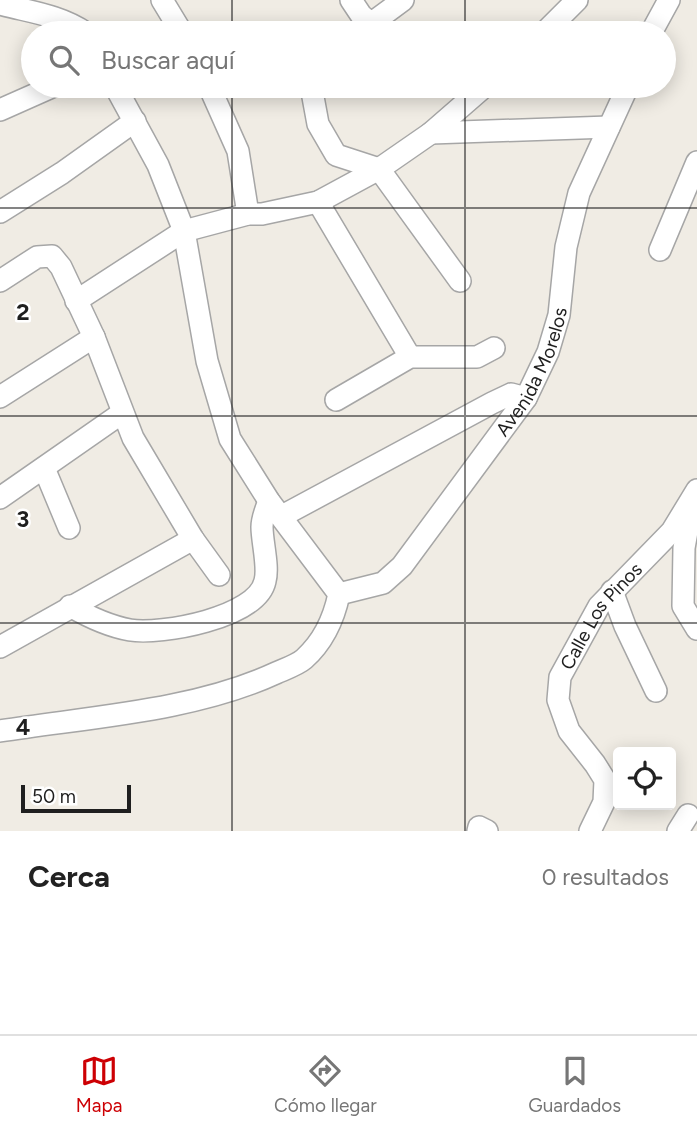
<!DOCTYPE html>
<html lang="es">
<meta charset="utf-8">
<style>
:root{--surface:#fff;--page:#f2f2f2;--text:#222;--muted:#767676;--line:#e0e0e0;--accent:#cd0004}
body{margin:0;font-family:Figtree,sans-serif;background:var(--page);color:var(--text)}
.controls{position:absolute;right:21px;bottom:21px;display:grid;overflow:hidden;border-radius:7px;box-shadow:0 4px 18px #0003}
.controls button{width:63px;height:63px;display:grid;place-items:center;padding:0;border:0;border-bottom:2px solid var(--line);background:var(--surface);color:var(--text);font:35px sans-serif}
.scale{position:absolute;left:21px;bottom:18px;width:110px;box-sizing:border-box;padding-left:7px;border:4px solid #1f1f1f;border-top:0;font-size:19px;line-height:24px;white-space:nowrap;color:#1f1f1f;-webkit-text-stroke:5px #fff;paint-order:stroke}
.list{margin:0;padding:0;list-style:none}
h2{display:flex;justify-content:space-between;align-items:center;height:91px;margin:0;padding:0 28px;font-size:30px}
h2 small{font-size:23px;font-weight:400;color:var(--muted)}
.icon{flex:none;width:38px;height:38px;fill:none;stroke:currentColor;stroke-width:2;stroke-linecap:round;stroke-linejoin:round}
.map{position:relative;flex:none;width:697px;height:831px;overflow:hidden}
.search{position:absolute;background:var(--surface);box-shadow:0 4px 18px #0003;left:21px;right:21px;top:21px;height:77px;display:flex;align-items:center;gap:18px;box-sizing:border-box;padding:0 24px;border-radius:38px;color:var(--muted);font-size:26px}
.sheet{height:203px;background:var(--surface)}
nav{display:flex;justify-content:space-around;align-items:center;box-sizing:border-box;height:98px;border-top:2px solid var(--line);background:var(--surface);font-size:19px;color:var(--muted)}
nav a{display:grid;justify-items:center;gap:4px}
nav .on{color:var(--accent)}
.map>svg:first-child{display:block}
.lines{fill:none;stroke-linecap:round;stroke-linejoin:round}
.minor-casing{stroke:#a6a6a6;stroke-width:24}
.minor{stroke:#fff;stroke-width:21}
.grid{fill:none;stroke:#1f1f1f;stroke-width:2;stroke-opacity:0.55}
.labels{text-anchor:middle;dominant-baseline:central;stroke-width:5;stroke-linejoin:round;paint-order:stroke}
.street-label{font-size:19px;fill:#1f1f1f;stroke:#fff}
.grid-label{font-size:23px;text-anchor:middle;font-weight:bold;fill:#1f1f1f;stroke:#fff;stroke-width:5;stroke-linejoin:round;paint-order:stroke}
</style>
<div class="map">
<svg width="697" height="831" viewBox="0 0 697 831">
<rect width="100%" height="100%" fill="#f0ece4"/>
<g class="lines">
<defs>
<g id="minor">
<polyline points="162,0 182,33"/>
<polyline points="351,0 361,15 368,21 376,20 403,0"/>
<path d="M0,4C30,12 60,15 86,33"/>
<polyline points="544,33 577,0"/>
<polyline points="651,33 669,0"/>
<polyline points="209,86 238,151 248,214"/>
<polyline points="311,86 318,124 336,155 379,169 460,281"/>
<polyline points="0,110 54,86"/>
<polyline points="431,133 609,127"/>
<polyline points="318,202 410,357"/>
<polyline points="0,212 62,173 135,121"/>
<polyline points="660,250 697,162"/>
<polyline points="0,281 37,257 52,256 61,267 94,337 133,438 193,539 219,575"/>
<polyline points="76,301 184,231 248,214 262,214 318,202 379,169 431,133 485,86"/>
<polyline points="0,397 94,337"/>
<polyline points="336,400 410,357 477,357 494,348"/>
<polyline points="44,468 69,528"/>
<polyline points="0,498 122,413"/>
<polyline points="691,509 684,548 683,606 697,629"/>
<polyline points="282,516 492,403 511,394 526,398"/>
<polyline points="612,591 625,626 656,691"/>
<path id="s1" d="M339,594L383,583L402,566L526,398L548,352L559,315L566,247L579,193L628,86"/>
<path d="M70,606C89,617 108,626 130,630C161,635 257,618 265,581C269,567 262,542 262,527C262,518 266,509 269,501"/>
<polyline points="0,647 193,539"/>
<path d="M0,731C89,717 194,711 276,673C285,669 297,665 304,659C323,642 334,618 339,594L269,501L230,439L207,361L184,231L158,165L115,86"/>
<polyline points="478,831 479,827 487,831"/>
<path id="s2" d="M590,831L604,802L605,780L595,764L569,731L558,700L560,677L599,606L672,531L697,490"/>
<polyline points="678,831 688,815"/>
</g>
</defs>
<!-- minor casing -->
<use href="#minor" class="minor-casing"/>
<!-- minor -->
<use href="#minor" class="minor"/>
</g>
<!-- grid -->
<path class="grid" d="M232,0V33M465,0V33M232,86V831M465,86V831M0,208H697M0,416H697M0,623H697"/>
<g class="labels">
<!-- street labels -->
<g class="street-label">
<text stroke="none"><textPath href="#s1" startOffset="306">Avenida Morelos</textPath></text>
<text stroke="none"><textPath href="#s2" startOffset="245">Calle Los Pinos</textPath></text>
</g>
</g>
<g class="grid-label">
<text x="23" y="320">2</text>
<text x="23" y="527">3</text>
<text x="23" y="735">4</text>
</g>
</svg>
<div class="controls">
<button><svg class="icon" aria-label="locate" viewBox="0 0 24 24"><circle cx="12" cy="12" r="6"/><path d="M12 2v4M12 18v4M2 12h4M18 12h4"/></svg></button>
</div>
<div class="scale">50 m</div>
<div class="search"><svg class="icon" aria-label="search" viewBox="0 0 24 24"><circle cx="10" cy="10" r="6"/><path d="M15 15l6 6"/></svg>Buscar aquí</div>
</div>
<section class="sheet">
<h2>Cerca<small>0 resultados</small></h2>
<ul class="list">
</ul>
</section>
<nav>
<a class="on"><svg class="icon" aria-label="map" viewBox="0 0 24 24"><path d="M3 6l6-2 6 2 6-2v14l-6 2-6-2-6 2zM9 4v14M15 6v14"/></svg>Mapa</a>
<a><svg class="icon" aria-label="directions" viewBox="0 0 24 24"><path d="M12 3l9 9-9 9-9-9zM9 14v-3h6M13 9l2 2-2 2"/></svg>Cómo llegar</a>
<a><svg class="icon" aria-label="saved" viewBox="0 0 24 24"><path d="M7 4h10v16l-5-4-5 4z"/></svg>Guardados</a>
</nav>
